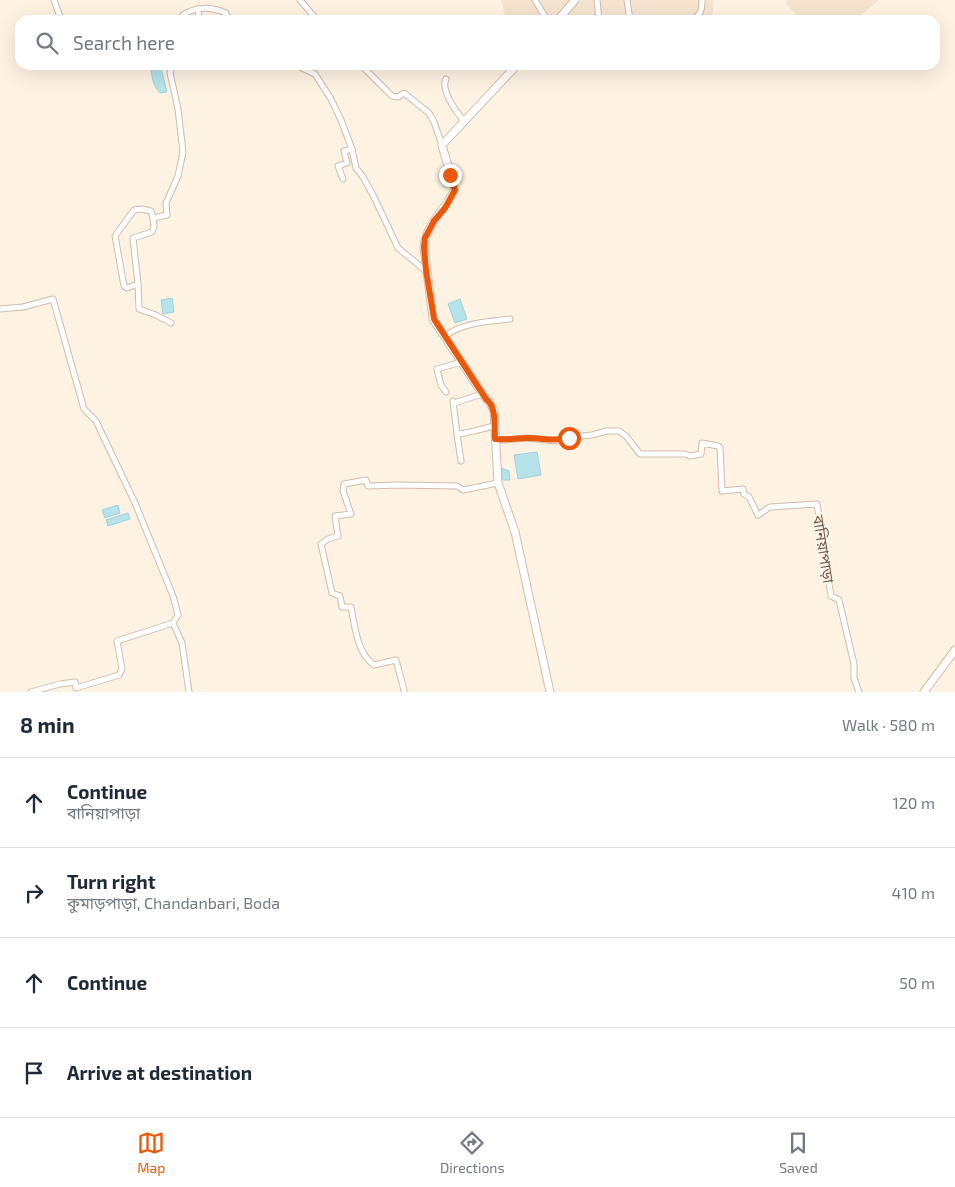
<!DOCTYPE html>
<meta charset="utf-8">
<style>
:root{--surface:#fff;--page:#f6f6f7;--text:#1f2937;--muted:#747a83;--line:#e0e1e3;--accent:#ea580c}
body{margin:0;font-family:"Exo 2","Noto Sans Bengali",sans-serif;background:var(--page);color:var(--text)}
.stop{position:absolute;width:15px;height:15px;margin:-11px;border:4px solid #ea580c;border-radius:50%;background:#fff}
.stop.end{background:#ea580c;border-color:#fff;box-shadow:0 1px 5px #0008}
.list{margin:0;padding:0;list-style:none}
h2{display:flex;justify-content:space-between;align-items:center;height:65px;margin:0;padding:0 20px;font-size:21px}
h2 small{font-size:16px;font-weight:400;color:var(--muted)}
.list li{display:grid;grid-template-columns:32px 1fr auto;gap:15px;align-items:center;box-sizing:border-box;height:90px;padding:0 20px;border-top:1px solid var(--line)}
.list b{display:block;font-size:19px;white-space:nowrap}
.list p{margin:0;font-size:16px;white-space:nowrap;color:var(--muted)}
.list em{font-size:16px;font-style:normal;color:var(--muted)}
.icon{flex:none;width:28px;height:28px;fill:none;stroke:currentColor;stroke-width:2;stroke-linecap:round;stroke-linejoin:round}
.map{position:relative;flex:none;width:955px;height:692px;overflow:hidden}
.search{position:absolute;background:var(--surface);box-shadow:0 5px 20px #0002;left:15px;right:15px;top:15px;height:55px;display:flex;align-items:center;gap:12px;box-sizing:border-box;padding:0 18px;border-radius:15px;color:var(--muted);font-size:19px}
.sheet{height:425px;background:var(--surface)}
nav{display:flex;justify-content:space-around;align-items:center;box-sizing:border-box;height:70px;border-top:1px solid var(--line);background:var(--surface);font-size:14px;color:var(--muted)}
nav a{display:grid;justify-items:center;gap:2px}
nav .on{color:var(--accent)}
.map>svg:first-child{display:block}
.residential{fill:#f6e4d1}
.water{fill:#b6e3e9;stroke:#9bd4dc}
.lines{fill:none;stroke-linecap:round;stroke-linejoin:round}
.street-casing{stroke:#d2bbab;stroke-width:7}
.secondary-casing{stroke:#d6bba8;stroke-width:9}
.street{stroke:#fff;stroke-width:5}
.secondary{stroke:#fff;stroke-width:7}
.route{stroke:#ea580c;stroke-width:6}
.labels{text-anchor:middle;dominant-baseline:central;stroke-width:4.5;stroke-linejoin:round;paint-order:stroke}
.street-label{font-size:15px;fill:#785747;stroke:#fff7eb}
</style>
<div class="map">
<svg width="955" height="692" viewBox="0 0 955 692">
<rect width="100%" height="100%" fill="#fef3e3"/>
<!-- residential -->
<g class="residential">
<polygon points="501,0 713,0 713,13 710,20 506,20"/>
<polygon points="786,0 879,0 855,20 800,20 786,3"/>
</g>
<!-- water -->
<g class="water">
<path d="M151,65H158L162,72L167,92L160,93C153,86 151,75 151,65Z"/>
<polygon points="172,298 174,312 163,314 161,300"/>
<polygon points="460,299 467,319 455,323 448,304"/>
<polygon points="537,452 541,475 518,479 514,455"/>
<polygon points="499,467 509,471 510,480 500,480"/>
<polygon points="118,505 120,513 105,518 102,510"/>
<polygon points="128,513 130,519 108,526 106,520"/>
</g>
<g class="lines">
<defs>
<g id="street">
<polyline points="54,0 60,17"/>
<polyline points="300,0 317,20"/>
<polyline points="535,0 547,20"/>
<polyline points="597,0 599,20"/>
<polyline points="627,0 630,20"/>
<polyline points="198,9 199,20"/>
<path d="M184,20L183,15C196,6 212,7 226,13L228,20"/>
<path d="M693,20C701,13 702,11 702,0"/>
<polyline points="296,65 315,74 331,99 341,120 352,149 356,168 363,177 374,197 398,248 426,271"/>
<polyline points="361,65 392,96 398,97 404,93 429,113 434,122 442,145"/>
<path d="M446,79C440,90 457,113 464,121"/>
<polyline points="343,179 338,166 347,163 344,151 352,149"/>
<polyline points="138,284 133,238 152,232 154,226 153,218"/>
<polyline points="0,309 23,307 53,299 84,409 96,421 135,503 173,596 178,615 173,623 117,641 122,669 119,675 76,688 75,682 60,684 31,692"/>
<polyline points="171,323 156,315 139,309 138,284 127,288 124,286 115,236 134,210 142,209 151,211 153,218 167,215 166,203 178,176 183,152 178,109 170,73 172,67"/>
<path d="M445,336C464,322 487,322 510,319"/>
<polyline points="446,392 441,385 437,369 462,362"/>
<path d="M453,401L457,434C469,433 481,429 494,426"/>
<polyline points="454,403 482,394"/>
<polyline points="457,434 461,461"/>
<polyline points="495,439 505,440 526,438 557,441 581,436 592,435 607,431 619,431 626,436 640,454 685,454 690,456 701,454 702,443 718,446 720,447 722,491 743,489 744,494 749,497 758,515 770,507 817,504 831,596 839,600 854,664 854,678 859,692"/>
<polyline points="173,623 182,643 189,692"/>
<path d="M404,690L396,660L374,665C357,653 355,627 351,607H342L340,596L332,593L321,544L328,539L338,536L335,516L351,514L343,491L344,484L366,480L368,486L398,485L457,486L463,490L498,483"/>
</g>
<g id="secondary">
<polyline points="558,20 575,0"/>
<path d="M517,65L442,145L455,190C445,209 426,225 424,247L433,319L486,399L489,401L494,411L498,483L515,532L550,692"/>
<polyline points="924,692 955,650"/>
</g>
</defs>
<!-- street casing -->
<use href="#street" class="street-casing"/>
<!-- secondary casing -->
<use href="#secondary" class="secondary-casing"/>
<!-- street -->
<use href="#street" class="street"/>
<!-- secondary -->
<use href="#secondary" class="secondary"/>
</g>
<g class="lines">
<!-- route -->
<path class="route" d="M450,175L455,190L445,208L434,221L425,238L424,247L426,270L434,319L486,399C497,407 494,426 495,439C506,440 517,438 528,438C543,438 554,442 569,438"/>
</g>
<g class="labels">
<!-- street labels -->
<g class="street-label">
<text transform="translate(824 549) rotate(81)">বানিয়াপাড়া</text>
</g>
</g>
</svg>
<div class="stop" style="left:569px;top:438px"></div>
<div class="stop end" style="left:450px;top:175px"></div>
<div class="search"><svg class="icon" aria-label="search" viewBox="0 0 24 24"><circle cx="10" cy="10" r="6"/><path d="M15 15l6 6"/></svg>Search here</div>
</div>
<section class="sheet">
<h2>8 min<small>Walk · 580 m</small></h2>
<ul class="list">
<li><svg class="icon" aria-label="ahead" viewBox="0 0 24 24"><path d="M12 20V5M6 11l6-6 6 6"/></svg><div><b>Continue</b><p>বানিয়াপাড়া</p></div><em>120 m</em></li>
<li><svg class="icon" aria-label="right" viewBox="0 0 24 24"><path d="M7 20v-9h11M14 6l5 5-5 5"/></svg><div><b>Turn right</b><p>কুমাড়পাড়া, Chandanbari, Boda</p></div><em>410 m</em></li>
<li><svg class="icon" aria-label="ahead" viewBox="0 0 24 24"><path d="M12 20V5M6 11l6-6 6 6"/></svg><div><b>Continue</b></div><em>50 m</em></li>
<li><svg class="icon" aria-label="arrive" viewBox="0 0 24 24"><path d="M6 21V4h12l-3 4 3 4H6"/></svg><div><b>Arrive at destination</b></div></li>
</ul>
</section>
<nav>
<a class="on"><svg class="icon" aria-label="map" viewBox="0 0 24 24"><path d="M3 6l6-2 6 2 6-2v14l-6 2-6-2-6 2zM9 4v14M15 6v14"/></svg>Map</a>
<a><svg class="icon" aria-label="directions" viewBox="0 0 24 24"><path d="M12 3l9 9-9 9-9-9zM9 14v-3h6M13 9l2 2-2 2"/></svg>Directions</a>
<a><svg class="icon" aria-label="saved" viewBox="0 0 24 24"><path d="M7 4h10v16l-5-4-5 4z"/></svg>Saved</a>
</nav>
